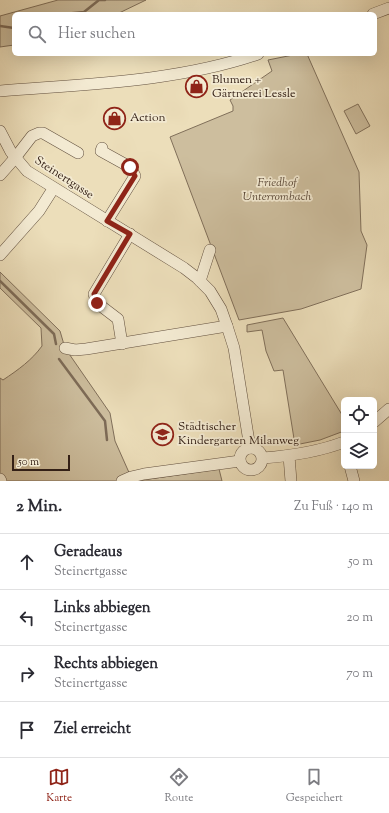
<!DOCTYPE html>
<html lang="de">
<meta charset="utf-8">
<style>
:root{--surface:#fff;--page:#f7f7f7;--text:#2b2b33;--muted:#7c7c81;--line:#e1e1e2;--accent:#8f2418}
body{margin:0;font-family:"Sorts Mill Goudy",serif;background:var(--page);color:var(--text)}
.controls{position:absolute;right:12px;bottom:12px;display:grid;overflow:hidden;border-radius:6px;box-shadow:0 4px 16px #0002}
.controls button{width:36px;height:36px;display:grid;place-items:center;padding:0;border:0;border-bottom:1px solid var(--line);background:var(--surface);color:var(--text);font:20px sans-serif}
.scale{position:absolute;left:12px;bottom:10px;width:58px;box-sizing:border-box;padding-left:4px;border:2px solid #342016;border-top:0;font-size:11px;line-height:14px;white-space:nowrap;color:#342016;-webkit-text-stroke:3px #f3ead2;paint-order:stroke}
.stop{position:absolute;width:12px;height:12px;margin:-9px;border:3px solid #8f2418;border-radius:50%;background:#fff}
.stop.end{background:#8f2418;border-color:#fff;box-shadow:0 1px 4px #0008}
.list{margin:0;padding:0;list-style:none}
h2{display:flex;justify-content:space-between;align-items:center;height:52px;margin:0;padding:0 16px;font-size:17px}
h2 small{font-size:13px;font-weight:400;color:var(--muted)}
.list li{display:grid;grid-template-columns:26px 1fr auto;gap:12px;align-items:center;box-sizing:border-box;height:56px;padding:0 16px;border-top:1px solid var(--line)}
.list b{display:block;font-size:15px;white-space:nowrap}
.list p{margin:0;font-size:13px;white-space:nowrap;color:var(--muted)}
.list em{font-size:13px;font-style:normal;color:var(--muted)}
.icon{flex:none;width:22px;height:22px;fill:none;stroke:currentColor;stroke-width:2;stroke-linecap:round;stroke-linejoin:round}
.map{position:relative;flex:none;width:389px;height:481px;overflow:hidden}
.search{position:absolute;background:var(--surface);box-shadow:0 4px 16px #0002;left:12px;right:12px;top:12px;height:44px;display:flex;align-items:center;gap:10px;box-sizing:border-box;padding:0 14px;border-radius:6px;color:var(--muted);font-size:15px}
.sheet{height:276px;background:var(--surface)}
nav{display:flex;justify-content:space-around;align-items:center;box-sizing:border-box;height:56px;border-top:1px solid var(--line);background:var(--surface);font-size:11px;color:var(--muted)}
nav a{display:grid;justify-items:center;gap:2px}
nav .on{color:var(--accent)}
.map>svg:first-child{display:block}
.green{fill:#cdbe9e;stroke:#806f5a}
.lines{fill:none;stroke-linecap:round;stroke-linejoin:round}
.stream{stroke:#7d6b57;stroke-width:2.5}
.minor-casing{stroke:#62503f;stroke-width:12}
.minor{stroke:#f3ead2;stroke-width:11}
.route{stroke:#8f2418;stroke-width:5}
.labels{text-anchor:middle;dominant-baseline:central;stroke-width:3.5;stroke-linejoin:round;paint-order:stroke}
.poi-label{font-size:12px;fill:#342016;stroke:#f3ead2;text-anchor:start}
.street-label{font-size:12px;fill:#342016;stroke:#f3ead2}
.park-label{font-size:12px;font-style:italic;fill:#5a4838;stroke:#f3ead2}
</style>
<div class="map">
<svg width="389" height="481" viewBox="0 0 389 481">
<rect width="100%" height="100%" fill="#ecdeba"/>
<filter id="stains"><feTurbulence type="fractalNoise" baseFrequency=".005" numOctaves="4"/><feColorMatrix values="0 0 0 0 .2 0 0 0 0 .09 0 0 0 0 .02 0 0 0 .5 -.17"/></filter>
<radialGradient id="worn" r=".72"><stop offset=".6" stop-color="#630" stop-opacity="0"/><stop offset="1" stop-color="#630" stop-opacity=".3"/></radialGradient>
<!-- green -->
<g class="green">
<polygon points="58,0 146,0 117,14 14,14 14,45 0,47 0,16"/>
<polygon points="298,54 307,54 359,172 361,231 367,245 361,289 301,309 239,320 170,137 233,111 233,106 230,100 272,71 268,60"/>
<polygon points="358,104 370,126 356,134 344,111"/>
<path d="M0,272L60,331L65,348L110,413L115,441L131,477L122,481H1L0,479V378L3,380C18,370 32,360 42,346L41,328L0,288Z"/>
<polygon points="283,318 344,418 344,431 320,440 295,445 283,370 274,371 266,351 262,330 247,332 247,325"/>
<polygon points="219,469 222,481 135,481"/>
</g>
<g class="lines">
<!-- stream -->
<g class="stream">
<polyline points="64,14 84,12 99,0 105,0"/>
<polyline points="0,26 14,28"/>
<polyline points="0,281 54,334 56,344"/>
<polyline points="59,359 105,421 107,440"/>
</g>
<defs>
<g id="minor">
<polyline points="373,14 389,8"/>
<path d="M0,91C86,84 176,82 258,54"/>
<polyline points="0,131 11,152 27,171 184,268 197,278 210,291 221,309 227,326 234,348 250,448"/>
<polyline points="102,148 101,151 130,167 135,176 107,221"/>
<polyline points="0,175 15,158 32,136 39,133 43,133 78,153"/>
<polyline points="0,255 39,211 53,189"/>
<polyline points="200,281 210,250"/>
<polyline points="122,344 118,319 97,303 94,294 130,234"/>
<polyline points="65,348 75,350 86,349 227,326"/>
<polyline points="374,422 389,409"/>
<circle cx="251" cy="459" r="11"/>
<polyline points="289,456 291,481"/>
<path d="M263,458C290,456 318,452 344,442"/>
<polyline points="350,466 354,481"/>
<polyline points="0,479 1,481"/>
<polyline points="122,481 131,477 144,474 240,461"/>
</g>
</defs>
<!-- minor casing -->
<use href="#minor" class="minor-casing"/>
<!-- minor -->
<use href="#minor" class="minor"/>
</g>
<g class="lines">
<!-- route -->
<polyline class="route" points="97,303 94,294 130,234 107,221 135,176 130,167"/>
</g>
<!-- icons -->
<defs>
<symbol id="shop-ring" viewBox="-11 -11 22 22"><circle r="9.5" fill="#f3ead2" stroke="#8f2418" stroke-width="1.5"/><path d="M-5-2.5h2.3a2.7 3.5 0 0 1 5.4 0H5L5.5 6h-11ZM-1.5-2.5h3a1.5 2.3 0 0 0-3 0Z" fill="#8f2418"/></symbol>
<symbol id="school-ring" viewBox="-11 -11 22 22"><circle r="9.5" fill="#f3ead2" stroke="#8f2418" stroke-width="1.5"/><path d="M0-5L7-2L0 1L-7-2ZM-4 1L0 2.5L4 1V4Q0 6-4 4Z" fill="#8f2418"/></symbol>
</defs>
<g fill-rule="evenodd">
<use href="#shop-ring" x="184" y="74" width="25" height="25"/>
<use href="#shop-ring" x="102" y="106" width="25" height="25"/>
<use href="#school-ring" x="150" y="422" width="25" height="25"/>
</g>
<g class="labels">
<!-- poi labels -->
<g class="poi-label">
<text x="212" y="80">Blumen +<tspan x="212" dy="14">Gärtnerei Lessle</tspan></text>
<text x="130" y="118">Action</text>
<text x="178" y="427">Städtischer<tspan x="178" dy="14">Kindergarten Milanweg</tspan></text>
</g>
<!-- street labels -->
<g class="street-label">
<text transform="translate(64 178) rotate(33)">Steinertgasse</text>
</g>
<!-- park labels -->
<g class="park-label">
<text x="277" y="183">Friedhof<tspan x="277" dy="14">Unterrombach</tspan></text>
</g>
</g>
<rect width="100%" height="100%" filter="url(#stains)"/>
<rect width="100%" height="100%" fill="url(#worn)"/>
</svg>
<div class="controls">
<button><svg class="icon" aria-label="locate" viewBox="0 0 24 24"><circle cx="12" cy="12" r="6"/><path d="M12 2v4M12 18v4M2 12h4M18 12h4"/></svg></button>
<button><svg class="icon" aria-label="layers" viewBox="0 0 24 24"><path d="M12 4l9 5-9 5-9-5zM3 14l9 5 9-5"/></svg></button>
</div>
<div class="scale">50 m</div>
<div class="stop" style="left:130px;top:167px"></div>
<div class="stop end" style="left:97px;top:303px"></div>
<div class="search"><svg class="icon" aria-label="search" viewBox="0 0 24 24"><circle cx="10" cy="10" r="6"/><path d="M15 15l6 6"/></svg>Hier suchen</div>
</div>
<section class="sheet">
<h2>2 Min.<small>Zu Fuß · 140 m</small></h2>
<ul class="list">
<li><svg class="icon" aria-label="ahead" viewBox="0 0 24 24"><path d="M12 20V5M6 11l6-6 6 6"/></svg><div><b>Geradeaus</b><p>Steinertgasse</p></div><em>50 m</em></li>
<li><svg class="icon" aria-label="left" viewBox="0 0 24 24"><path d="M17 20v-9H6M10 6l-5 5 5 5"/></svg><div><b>Links abbiegen</b><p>Steinertgasse</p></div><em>20 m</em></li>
<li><svg class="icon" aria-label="right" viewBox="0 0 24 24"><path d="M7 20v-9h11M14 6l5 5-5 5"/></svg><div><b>Rechts abbiegen</b><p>Steinertgasse</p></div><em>70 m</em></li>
<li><svg class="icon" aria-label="arrive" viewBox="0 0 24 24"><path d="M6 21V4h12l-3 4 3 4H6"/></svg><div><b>Ziel erreicht</b></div></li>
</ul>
</section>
<nav>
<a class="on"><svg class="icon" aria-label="map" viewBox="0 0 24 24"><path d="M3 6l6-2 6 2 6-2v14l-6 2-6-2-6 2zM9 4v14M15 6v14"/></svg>Karte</a>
<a><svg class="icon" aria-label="directions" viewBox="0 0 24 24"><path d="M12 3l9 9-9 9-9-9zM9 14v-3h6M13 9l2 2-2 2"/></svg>Route</a>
<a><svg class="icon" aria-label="saved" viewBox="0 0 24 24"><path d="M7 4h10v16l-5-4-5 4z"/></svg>Gespeichert</a>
</nav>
